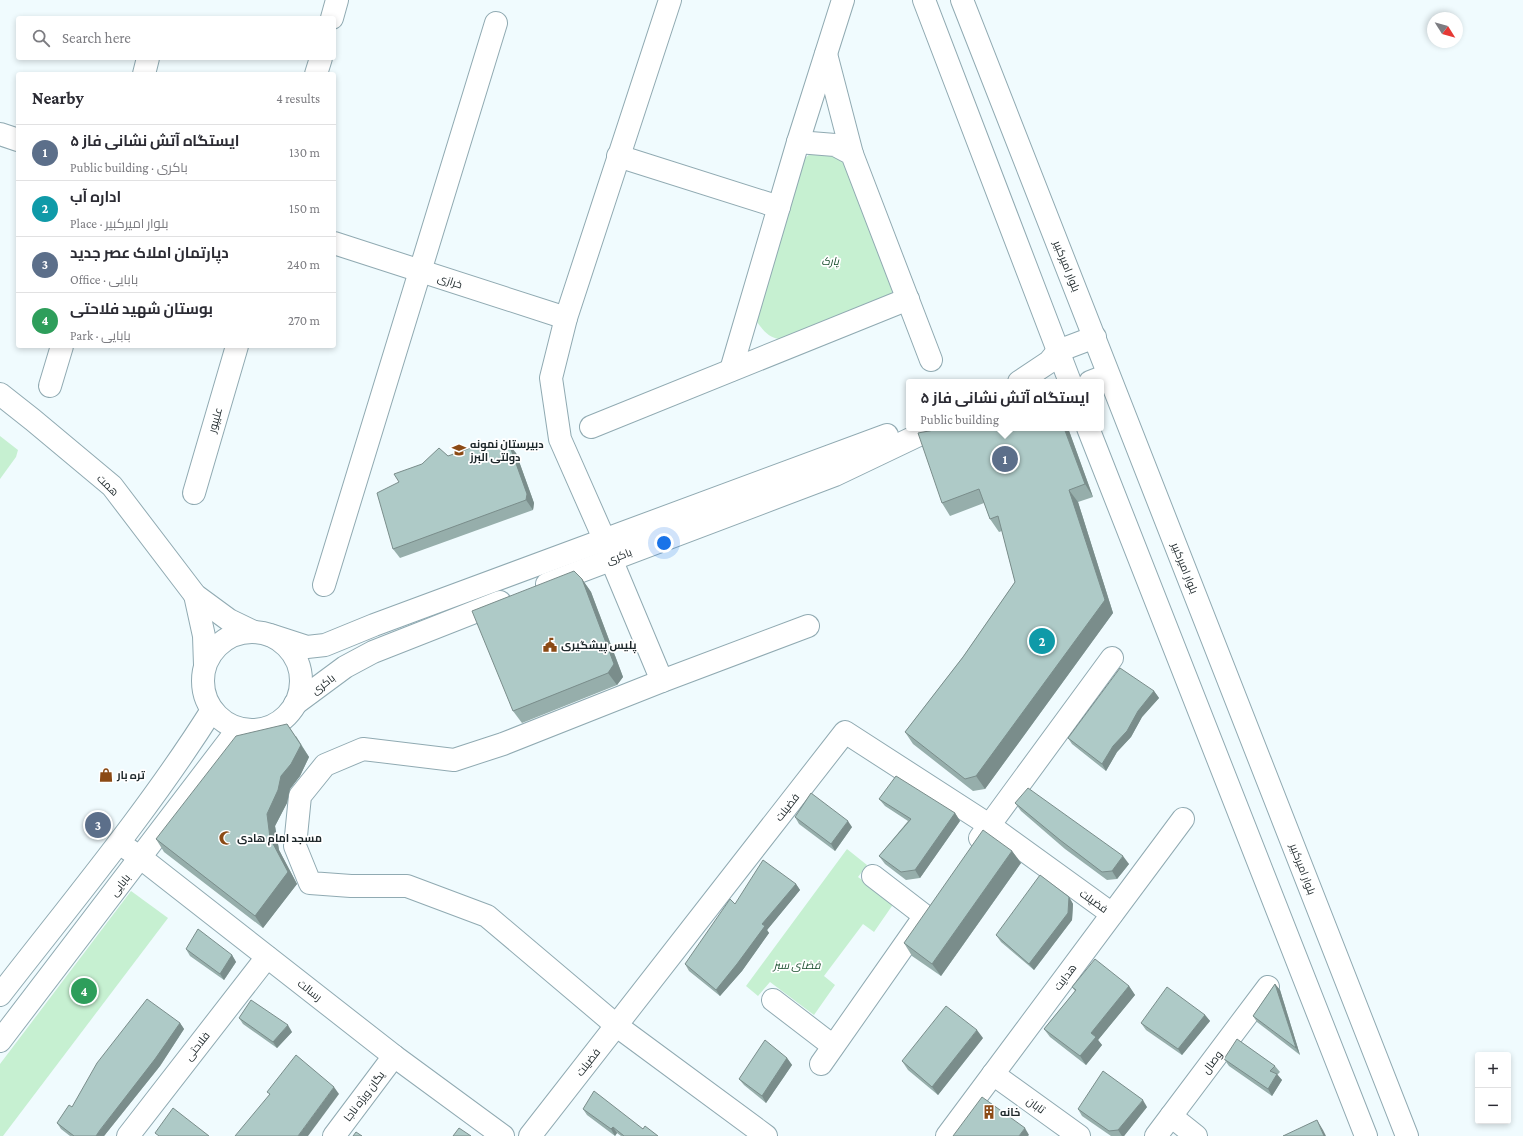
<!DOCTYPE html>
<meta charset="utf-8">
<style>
:root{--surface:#fff;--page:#f7f7f7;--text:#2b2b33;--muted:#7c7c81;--line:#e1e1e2;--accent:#db2777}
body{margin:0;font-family:"Crimson Pro",Cairo,serif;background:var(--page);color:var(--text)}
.controls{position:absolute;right:12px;bottom:12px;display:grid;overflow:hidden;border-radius:4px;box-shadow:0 2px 6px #0003}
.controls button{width:36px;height:36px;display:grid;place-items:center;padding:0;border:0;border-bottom:1px solid var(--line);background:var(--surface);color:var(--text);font:20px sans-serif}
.compass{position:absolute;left:1427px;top:12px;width:36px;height:36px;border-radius:50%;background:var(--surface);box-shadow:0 2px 6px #0003;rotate:127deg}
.you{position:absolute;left:664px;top:543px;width:14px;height:14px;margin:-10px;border:3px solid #fff;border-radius:50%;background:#1a73e8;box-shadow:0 0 0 6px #1a73e833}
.badge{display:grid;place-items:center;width:26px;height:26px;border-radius:50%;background:var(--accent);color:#fff;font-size:13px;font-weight:700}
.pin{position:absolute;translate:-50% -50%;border:2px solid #fff;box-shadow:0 1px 4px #0006}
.popup{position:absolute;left:906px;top:379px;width:198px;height:52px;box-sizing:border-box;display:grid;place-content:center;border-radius:4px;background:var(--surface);filter:drop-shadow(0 1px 3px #0005);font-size:13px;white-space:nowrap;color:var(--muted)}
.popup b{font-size:15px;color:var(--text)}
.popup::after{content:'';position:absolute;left:50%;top:100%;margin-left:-8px;border:8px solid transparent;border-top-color:var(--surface)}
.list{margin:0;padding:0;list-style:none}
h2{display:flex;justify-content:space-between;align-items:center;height:52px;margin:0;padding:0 16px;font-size:17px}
h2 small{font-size:13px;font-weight:400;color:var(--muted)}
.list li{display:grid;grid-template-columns:26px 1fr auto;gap:12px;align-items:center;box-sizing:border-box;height:56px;padding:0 16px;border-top:1px solid var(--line)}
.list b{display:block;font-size:15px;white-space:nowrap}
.list p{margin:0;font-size:13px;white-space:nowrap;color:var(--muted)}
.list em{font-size:13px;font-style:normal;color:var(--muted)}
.icon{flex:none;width:22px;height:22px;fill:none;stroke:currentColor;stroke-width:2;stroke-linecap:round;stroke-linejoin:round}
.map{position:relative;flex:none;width:1523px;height:1136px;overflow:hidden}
.search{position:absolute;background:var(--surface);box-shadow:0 2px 6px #0003;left:16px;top:16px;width:320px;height:44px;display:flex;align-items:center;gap:10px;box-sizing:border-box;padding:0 14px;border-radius:4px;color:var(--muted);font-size:15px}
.panel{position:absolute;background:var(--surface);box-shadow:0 2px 6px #0003;left:16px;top:72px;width:320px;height:276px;border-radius:4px}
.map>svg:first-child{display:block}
.park{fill:#c6f0d1}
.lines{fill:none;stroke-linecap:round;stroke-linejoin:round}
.minor-casing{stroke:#90aab2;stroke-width:24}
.minor{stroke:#fff;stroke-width:22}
.wall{fill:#96aeab}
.shaded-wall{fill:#7a8d8b}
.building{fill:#aecac7;stroke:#7a8d8b}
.labels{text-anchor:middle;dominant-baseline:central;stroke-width:3.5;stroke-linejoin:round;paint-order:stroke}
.park-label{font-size:11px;font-style:italic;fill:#194d2d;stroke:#fff}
.street-label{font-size:11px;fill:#1d272a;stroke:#fff}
.poi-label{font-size:11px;font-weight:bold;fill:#1d272a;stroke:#fff;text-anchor:start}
</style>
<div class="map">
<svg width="1523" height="1136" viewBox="0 0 1523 1136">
<rect width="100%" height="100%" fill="#f0fbfe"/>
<!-- park -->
<g class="park">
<path d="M841,148L893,291L887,299L785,340C769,339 764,332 755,319L802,161L813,151Z"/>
<polygon points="0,436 18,450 16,457 0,479"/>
<polygon points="847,849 867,865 858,877 894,903 874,932 863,924 824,976 835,985 814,1015 770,982 758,996 746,986"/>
<polygon points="131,891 168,918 3,1136 0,1136 0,1064"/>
</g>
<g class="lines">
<defs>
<g id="minor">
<polyline points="924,0 1070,382"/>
<polyline points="962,0 1407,1136"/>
<polyline points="332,18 337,0"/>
<polyline points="826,54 852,154"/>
<polyline points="144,74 148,58"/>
<polyline points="316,74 321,58"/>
<polyline points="0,134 18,140"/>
<polyline points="798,142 835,145 852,154 931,360"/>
<polyline points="618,156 779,207"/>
<polyline points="334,243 566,318"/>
<polyline points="731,370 798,142 843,0"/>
<polyline points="1019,382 1049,362 1058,351 1095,337"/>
<polyline points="1090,382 1108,375"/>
<polyline points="50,386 62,346"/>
<polyline points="0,394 33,420 112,486 195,595 229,620 254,632"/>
<polyline points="591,427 908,299"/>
<polyline points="1088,428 1366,1136"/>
<polyline points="194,493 237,346"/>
<polyline points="547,584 835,475 923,433 953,428"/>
<polyline points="324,585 496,23"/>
<polyline points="195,595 204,636 205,665"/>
<circle cx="252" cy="681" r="49"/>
<polyline points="270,635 307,647 325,645 374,625 887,435"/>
<polyline points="662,681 611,559 605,541 560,439 551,378 566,318 670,0"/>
<polyline points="295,704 345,667 373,652 500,602"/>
<polyline points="980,838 1112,658"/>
<polyline points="119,843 141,858 394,1056 503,1136"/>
<polyline points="873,876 925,916"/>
<path d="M0,995C72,902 149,810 212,710"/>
<polyline points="773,1000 833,1046"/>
<polyline points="0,1041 238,729"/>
<polyline points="821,1064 922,920"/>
<polyline points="993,1074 1079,1136"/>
<polyline points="1171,1116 1196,1136"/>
<polyline points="128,1136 267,957"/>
<polyline points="334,1136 394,1056"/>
<polyline points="530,1136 845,732 989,825 1112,914"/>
<polyline points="766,1136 617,1026 487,916 407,886 351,886 310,883 295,846 300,796 325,765 363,749 454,760 503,744 662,681 808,626"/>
<polyline points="947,1136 1183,819"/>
<polyline points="1156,1136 1268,987"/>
</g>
</defs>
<!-- minor casing -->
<use href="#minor" class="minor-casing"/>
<!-- minor -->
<use href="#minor" class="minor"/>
</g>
<!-- wall -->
<g class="wall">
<polygon points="945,428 1068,428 1093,497 1078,502 1113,613 985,789 973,791 913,744 905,732 963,657 1015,582 1002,531 999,532 990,519 984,503 950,516 942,503"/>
<polygon points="494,447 516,453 534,503 533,510 400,558 393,549 399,482 448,456"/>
<polygon points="582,579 591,592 623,677 617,685 522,723 513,711"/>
<polygon points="1154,691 1159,698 1142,717 1131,737 1117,752 1106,771 1072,744 1068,738"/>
<polygon points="296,736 309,757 300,776 290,789 287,803 275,826 279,850 297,884 263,928 164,852 156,839"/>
<polygon points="879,799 955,813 960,821 920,878 906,880 885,864 879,856 908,821 885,806"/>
<polygon points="1015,803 1129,864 1117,879 1107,880 1065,849 1021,811"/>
<polygon points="795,817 852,827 835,851 799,824"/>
<polygon points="1012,851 1021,863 941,976 912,956 904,943"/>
<polygon points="796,884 800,890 767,930 769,933 742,971 720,996 689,971 685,964 735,904"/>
<polygon points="1069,897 1073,904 1072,920 1034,970 1001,942 996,935"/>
<polygon points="186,949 232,955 236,962 224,980 190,956"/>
<polygon points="1275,984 1280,990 1300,1055 1257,1022 1253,1016"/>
<polygon points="1129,986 1135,995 1098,1040 1102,1045 1086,1065 1050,1037 1044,1029 1075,991 1072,987"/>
<polygon points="1205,1015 1210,1021 1182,1055 1146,1030 1141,1023"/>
<polygon points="239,1018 292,1032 277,1048 243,1024"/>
<polygon points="180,1023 184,1029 160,1066 104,1136 70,1136 61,1129 57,1123 72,1107"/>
<polygon points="983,1038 938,1095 908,1070 902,1061"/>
<polygon points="787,1058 792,1065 766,1103 744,1085 739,1079"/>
<polygon points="1224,1059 1275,1066 1280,1072 1277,1075 1282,1080 1272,1096 1229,1066"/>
<polygon points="1147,1107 1124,1136 1111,1136 1082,1116 1078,1109"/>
<polygon points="583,1109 643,1129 658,1136 621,1136 617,1133 615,1136 587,1115"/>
</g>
<!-- shaded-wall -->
<g class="shaded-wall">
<polygon points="1064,428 1068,428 1093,497 1085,484"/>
<polygon points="490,441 497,451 490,448"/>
<polygon points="509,444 516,453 534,503 533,510 526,500"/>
<polygon points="1069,490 1078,502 1113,613 985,789 976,776"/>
<polygon points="582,579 591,592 623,677 617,685 608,673"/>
<polygon points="1154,691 1159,698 1142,717 1131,737 1117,752 1106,771 1102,764 1113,746 1138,711"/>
<polygon points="287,724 309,757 300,776 290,789 287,803 275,826 279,850 297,884 263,928 255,916 267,814"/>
<polygon points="955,813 960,821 920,878 915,870"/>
<polygon points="848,821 852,827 835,851 831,844"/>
<polygon points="1012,851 1021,863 941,976 932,964"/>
<polygon points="1123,856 1129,864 1117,879 1112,871"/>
<polygon points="796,884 800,890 767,930 769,933 742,971 720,996 716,990 762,924"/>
<polygon points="1069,897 1073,904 1072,920 1034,970 1029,964"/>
<polygon points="232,955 236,962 224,980 220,974"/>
<polygon points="1275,984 1280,990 1300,1055 1296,1048"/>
<polygon points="1129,986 1135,995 1098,1040 1102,1045 1086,1065 1080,1056 1091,1033"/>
<polygon points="1205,1015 1210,1021 1182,1055 1178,1049"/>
<polygon points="180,1023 184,1029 160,1066 104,1136 96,1136"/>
<polygon points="288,1025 292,1032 277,1048 273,1042"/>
<polygon points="977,1030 983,1038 938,1095 932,1087"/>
<polygon points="787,1058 792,1065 766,1103 762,1096"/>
<polygon points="1277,1074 1282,1080 1272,1096 1268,1089"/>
<polygon points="334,1087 339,1094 308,1136 298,1136"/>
<polygon points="1143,1100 1147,1107 1124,1136 1122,1136 1118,1130"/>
<polygon points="1317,1120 1323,1130 1326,1136 1324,1136"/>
<polygon points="613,1127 617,1133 615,1136 611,1129"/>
<polygon points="1025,1128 1029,1135 1028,1136 1019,1136"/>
</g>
<!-- building -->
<g class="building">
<polygon points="945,428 1064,428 1085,484 1069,490 1105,600 976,776 965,779 905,732 963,657 1015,582 998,516 990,519 979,489 942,503 918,433"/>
<polygon points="490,441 490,448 509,444 527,494 526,500 393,549 377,493 399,482 394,474 422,464 439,448 448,456"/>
<polygon points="574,571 582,579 614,664 608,673 513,711 472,611"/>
<polygon points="1120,668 1154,691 1138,711 1127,731 1113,746 1102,764 1068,738"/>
<polygon points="287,724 301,745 291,764 281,776 278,790 267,814 270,838 288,872 255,916 156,839 236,736"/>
<polygon points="896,776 955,813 915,870 901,872 879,856 911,819 879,799"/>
<polygon points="1028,788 1123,856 1112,871 1102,872 1060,840 1015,803"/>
<polygon points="811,793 848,821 831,844 795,817"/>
<polygon points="983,830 1012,851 932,964 904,943"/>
<polygon points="763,860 796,884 762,924 765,926 737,964 716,990 685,964 730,899 735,904"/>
<polygon points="1040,875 1069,897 1068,913 1029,964 996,935"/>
<polygon points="198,929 232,955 220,974 186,949"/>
<polygon points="1095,959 1129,986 1091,1033 1096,1037 1080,1056 1044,1029 1076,990 1072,987"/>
<polygon points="1275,984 1296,1048 1253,1016"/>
<polygon points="1167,987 1205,1015 1178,1049 1141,1023"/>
<polygon points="147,999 180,1023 155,1059 100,1130 96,1136 74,1136 57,1123 69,1105 72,1107 97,1063"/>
<polygon points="251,1000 288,1025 273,1042 239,1018"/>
<polygon points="946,1006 977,1030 932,1087 902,1061"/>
<polygon points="1237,1039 1275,1066 1270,1071 1277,1074 1268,1089 1224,1059"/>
<polygon points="765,1040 787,1058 762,1096 739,1079"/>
<polygon points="296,1055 334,1087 298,1136 235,1136 270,1094 267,1092"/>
<polygon points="1103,1071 1143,1100 1118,1130 1109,1131 1078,1109"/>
<polygon points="594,1091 643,1129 645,1126 658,1136 624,1136 613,1127 611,1129 583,1109"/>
<polygon points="982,1097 1025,1128 1019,1136 953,1136"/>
<polygon points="173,1108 209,1136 159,1136 155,1133"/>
<polygon points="1317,1120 1324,1136 1283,1136"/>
<polygon points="459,1128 471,1136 453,1136"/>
<polygon points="356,1132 362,1136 353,1136"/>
</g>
<!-- icons -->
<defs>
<symbol id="school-bare" viewBox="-9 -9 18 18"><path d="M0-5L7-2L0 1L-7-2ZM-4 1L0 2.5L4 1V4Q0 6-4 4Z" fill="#8b4a15" stroke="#fff" stroke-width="2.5" paint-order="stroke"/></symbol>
<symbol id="civic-bare" viewBox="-9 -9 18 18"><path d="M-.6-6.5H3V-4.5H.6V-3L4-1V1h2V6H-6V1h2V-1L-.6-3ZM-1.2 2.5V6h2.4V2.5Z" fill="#8b4a15" stroke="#fff" stroke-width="2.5" paint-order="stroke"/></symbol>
<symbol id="shop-bare" viewBox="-9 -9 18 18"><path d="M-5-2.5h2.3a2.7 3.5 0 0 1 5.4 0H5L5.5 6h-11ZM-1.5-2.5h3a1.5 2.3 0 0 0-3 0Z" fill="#8b4a15" stroke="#fff" stroke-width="2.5" paint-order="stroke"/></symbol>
<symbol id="mosque-bare" viewBox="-9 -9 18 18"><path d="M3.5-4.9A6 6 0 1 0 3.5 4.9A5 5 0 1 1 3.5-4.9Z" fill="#8b4a15" stroke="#fff" stroke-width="2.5" paint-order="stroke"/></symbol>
<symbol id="building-bare" viewBox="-9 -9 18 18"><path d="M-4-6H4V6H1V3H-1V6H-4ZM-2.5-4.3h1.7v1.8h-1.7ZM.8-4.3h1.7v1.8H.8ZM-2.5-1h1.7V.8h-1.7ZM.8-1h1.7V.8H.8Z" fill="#8b4a15" stroke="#fff" stroke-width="2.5" paint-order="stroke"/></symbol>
</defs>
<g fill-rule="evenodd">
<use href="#school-bare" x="449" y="440" width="20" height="20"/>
<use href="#civic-bare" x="540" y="635" width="20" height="20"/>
<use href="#shop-bare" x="96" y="765" width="20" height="20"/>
<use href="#mosque-bare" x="216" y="828" width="20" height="20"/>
<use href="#building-bare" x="979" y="1102" width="20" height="20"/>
</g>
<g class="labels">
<!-- park labels -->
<g class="park-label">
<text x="830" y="261">پارک</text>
<text x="797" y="965">فضای سبز</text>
</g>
<!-- street labels -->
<g class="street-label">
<text transform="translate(1067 266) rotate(68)">بلوار امیرکبیر</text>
<text transform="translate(450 281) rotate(18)">خرازی</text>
<text transform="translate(215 420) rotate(-74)">علیپور</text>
<text transform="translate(108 485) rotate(45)">همت</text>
<text transform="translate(619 556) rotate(-21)">باکری</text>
<text transform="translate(1185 568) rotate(68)">بلوار امیرکبیر</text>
<text transform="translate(323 684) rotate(-37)">باکری</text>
<text transform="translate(787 807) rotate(-52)">فضیلت</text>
<text transform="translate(1303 869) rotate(69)">بلوار امیرکبیر</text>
<text transform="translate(120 885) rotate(-52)">بابایی</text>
<text transform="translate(1094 901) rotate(36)">فضیلت</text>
<text transform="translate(1065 977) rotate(-53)">هدایت</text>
<text transform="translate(310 990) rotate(38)">رسالت</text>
<text transform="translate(197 1046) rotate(-52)">فلاحتی</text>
<text transform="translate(588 1062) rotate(-52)">فضیلت</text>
<text transform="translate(1212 1062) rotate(-53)">وصال</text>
<text transform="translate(364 1096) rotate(-53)">یگان ویژه ناجا</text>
<text transform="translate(1036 1105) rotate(36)">تابان</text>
</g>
<!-- poi labels -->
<g class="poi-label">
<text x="470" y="444">دبیرستان نمونه<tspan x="470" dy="13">دولتی البرز</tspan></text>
<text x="561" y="645">پلیس پیشگیری</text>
<text x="117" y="775">تره بار</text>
<text x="237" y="838">مسجد امام هادی</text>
<text x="1000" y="1112">خانه</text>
</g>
</g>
</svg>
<div class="controls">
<button>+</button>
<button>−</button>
</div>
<svg class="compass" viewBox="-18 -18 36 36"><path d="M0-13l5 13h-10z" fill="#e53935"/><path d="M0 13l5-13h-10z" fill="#7c7c81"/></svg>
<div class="you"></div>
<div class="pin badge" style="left:1005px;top:459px;background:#5c6f8a">1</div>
<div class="popup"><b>ایستگاه آتش نشانی فاز ۵</b>Public building</div>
<div class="pin badge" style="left:1042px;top:641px;background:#0f9aa8">2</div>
<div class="pin badge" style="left:98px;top:825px;background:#5c6f8a">3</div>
<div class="pin badge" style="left:84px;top:991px;background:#2e9e5b">4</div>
<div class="search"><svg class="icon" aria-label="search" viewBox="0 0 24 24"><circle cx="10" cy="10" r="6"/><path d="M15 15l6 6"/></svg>Search here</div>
<section class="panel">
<h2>Nearby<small>4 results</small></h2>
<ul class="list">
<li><span class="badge" style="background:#5c6f8a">1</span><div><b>ایستگاه آتش نشانی فاز ۵</b><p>Public building · باکری</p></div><em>130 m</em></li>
<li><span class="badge" style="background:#0f9aa8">2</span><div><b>اداره آب</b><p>Place · بلوار امیرکبیر</p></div><em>150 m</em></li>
<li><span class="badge" style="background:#5c6f8a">3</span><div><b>دپارتمان املاک عصر جدید</b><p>Office · بابایی</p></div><em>240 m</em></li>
<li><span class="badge" style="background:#2e9e5b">4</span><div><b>بوستان شهید فلاحتی</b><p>Park · بابایی</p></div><em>270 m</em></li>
</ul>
</section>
</div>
